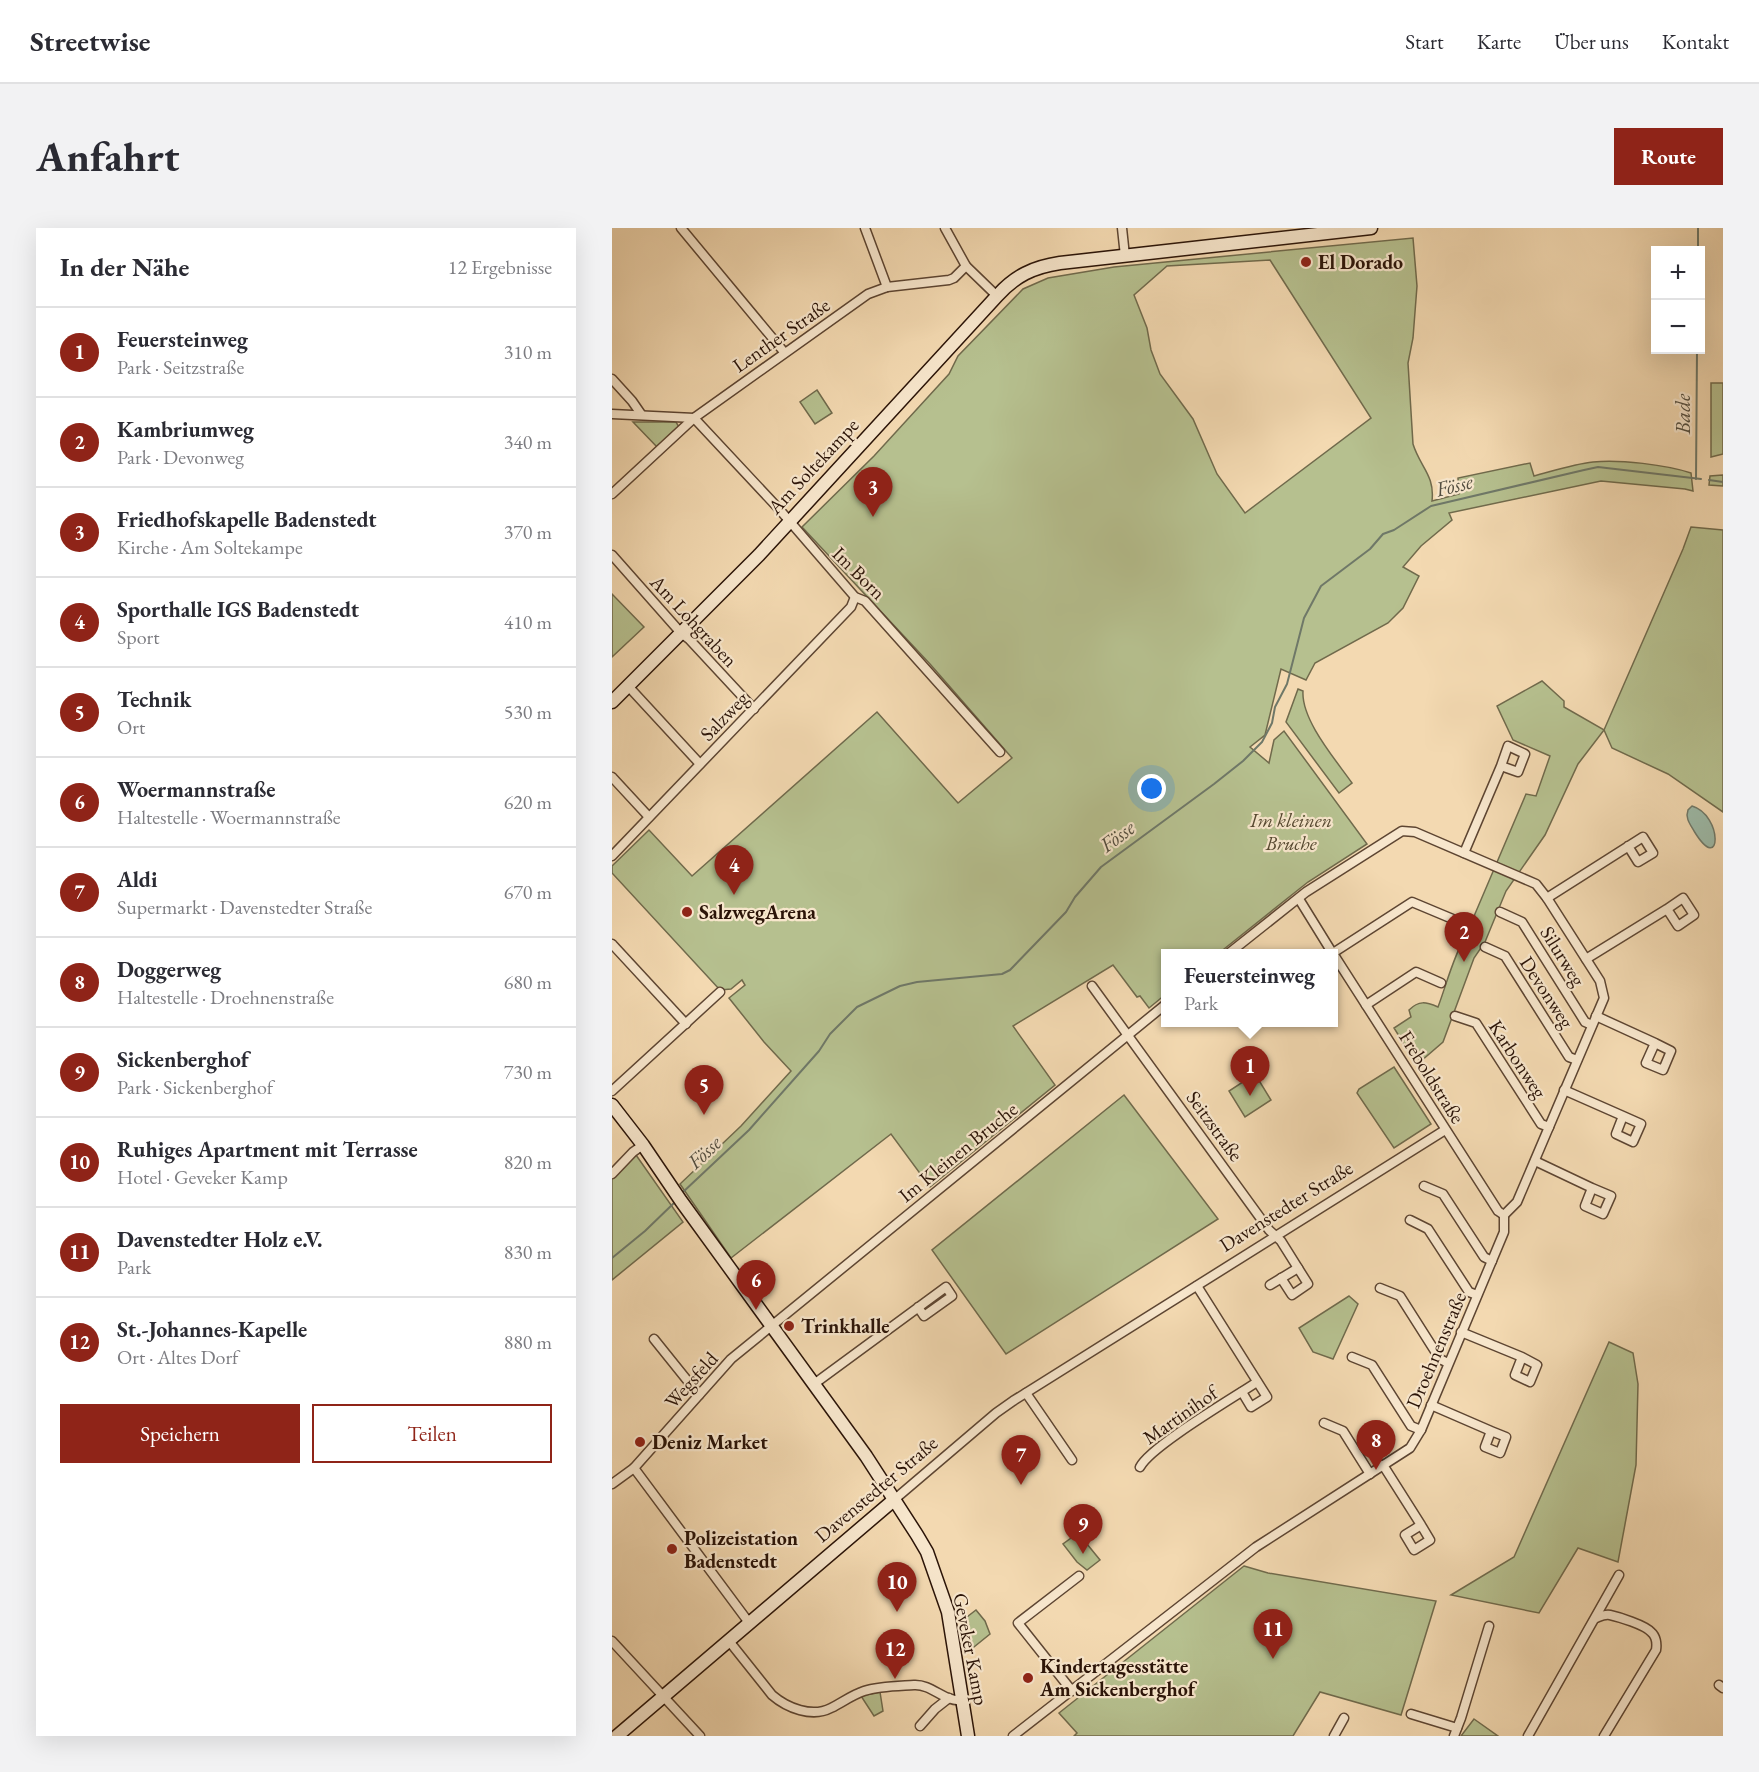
<!DOCTYPE html>
<html lang="de">
<meta charset="utf-8">
<style>
:root{--surface:#fff;--page:#f2f2f3;--text:#2b2b33;--muted:#7c7c81;--line:#e1e1e2;--accent:#8f2418}
body{margin:0;font-family:"EB Garamond",serif;background:var(--page);color:var(--text)}
.controls{position:absolute;right:18px;top:18px;display:grid;overflow:hidden;border-radius:0px;box-shadow:0 6px 24px #0002}
.controls button{width:54px;height:54px;display:grid;place-items:center;padding:0;border:0;border-bottom:2px solid var(--line);background:var(--surface);color:var(--text);font:30px sans-serif}
.you{position:absolute;left:540px;top:561px;width:21px;height:21px;margin:-15px;border:4px solid #fff;border-radius:50%;background:#1a73e8;box-shadow:0 0 0 9px #1a73e833}
.badge{display:grid;place-items:center;width:39px;height:39px;border-radius:50%;background:var(--accent);color:#fff;font-size:20px;font-weight:700}
.pin{position:absolute;translate:-50% -50px;filter:drop-shadow(0 2px 3px #0008)}
.pin::after{content:'';position:absolute;top:32px;width:21px;height:18px;background:inherit;clip-path:polygon(0 0,100% 0,50% 100%)}
.popup{position:absolute;left:549px;top:721px;width:177px;height:78px;box-sizing:border-box;display:grid;place-content:center;border-radius:0px;background:var(--surface);filter:drop-shadow(0 2px 4px #0005);font-size:20px;white-space:nowrap;color:var(--muted)}
.popup b{font-size:22px;color:var(--text)}
.popup::after{content:'';position:absolute;left:50%;top:100%;margin-left:-12px;border:12px solid transparent;border-top-color:var(--surface)}
.list{margin:0;padding:0;list-style:none}
h2{display:flex;justify-content:space-between;align-items:center;height:78px;margin:0;padding:0 24px;font-size:26px}
h2 small{font-size:20px;font-weight:400;color:var(--muted)}
.list li{display:grid;grid-template-columns:39px 1fr auto;gap:18px;align-items:center;box-sizing:border-box;height:90px;padding:0 24px;border-top:2px solid var(--line)}
.list b{display:block;font-size:22px;white-space:nowrap}
.list p{margin:0;font-size:20px;white-space:nowrap;color:var(--muted)}
.list em{font-size:20px;font-style:normal;color:var(--muted)}
.actions{display:flex;gap:12px;padding:18px 24px}
.actions a{flex:1;padding:14px 0;border:2px solid var(--accent);border-radius:0px;text-align:center;font-size:21px;color:var(--accent)}
.actions .main{background:var(--accent);color:#fff}
.map{position:relative;flex:none;width:1111px;height:1508px;overflow:hidden;border-radius:0px}
header{display:flex;align-items:center;gap:36px;box-sizing:border-box;height:84px;padding:0 30px;background:var(--surface);border-bottom:2px solid var(--line)}
header strong{font-size:28px}
nav{display:flex;gap:33px;margin-inline-start:auto;font-size:21px}
.intro{display:flex;align-items:center;justify-content:space-between;box-sizing:border-box;height:144px;padding:0 36px}
h1{margin:0;font-size:42px}
.button{padding:15px 27px;border-radius:0px;background:var(--accent);color:#fff;font-size:21px;font-weight:700}
main{display:flex;gap:36px;padding:0 36px}
aside{flex:1;background:var(--surface);border-radius:0px;box-shadow:0 6px 24px #0002}
.map>svg:first-child{display:block}
.green{fill:#b6c08f;stroke:#706a4c;stroke-width:1.5;fill-rule:evenodd}
.water{fill:#9cbaa8;stroke:#6f7868;stroke-width:1.5}
.lines{fill:none;stroke-linecap:round;stroke-linejoin:round}
.stream{stroke:#6f7868;stroke-width:2}
.street-casing{stroke:#5d4532;stroke-width:11}
.secondary-casing{stroke:#2b1408;stroke-width:15}
.street{stroke:#f7e6cc;stroke-width:8}
.secondary{stroke:#f7e6cc;stroke-width:12}
.poi-dot{fill:#8f2418;stroke:#f7e6cc;stroke-width:2}
.labels{text-anchor:middle;dominant-baseline:central;stroke-width:4.5;stroke-linejoin:round;paint-order:stroke}
.poi-label{font-size:20px;font-weight:bold;fill:#2b1408;stroke:#f7e6cc;text-anchor:start}
.street-label{font-size:20px;fill:#2b1408;stroke:#f7e6cc}
.park-label{font-size:20px;font-style:italic;fill:#554830;stroke:#f7e6cc}
.water-label{font-size:21px;font-style:italic;fill:#534e40;stroke:#f7e6cc}
</style>
<header>
<strong>Streetwise</strong>
<nav><a>Start</a><a>Karte</a><a>Über uns</a><a>Kontakt</a></nav>
</header>
<div class="intro"><h1>Anfahrt</h1><a class="button">Route</a></div>
<main>
<aside>
<h2>In der Nähe<small>12 Ergebnisse</small></h2>
<ul class="list">
<li><span class="badge">1</span><div><b>Feuersteinweg</b><p>Park · Seitzstraße</p></div><em>310 m</em></li>
<li><span class="badge">2</span><div><b>Kambriumweg</b><p>Park · Devonweg</p></div><em>340 m</em></li>
<li><span class="badge">3</span><div><b>Friedhofskapelle Badenstedt</b><p>Kirche · Am Soltekampe</p></div><em>370 m</em></li>
<li><span class="badge">4</span><div><b>Sporthalle IGS Badenstedt</b><p>Sport</p></div><em>410 m</em></li>
<li><span class="badge">5</span><div><b>Technik</b><p>Ort</p></div><em>530 m</em></li>
<li><span class="badge">6</span><div><b>Woermannstraße</b><p>Haltestelle · Woermannstraße</p></div><em>620 m</em></li>
<li><span class="badge">7</span><div><b>Aldi</b><p>Supermarkt · Davenstedter Straße</p></div><em>670 m</em></li>
<li><span class="badge">8</span><div><b>Doggerweg</b><p>Haltestelle · Droehnenstraße</p></div><em>680 m</em></li>
<li><span class="badge">9</span><div><b>Sickenberghof</b><p>Park · Sickenberghof</p></div><em>730 m</em></li>
<li><span class="badge">10</span><div><b>Ruhiges Apartment mit Terrasse</b><p>Hotel · Geveker Kamp</p></div><em>820 m</em></li>
<li><span class="badge">11</span><div><b>Davenstedter Holz e.V.</b><p>Park</p></div><em>830 m</em></li>
<li><span class="badge">12</span><div><b>St.-Johannes-Kapelle</b><p>Ort · Altes Dorf</p></div><em>880 m</em></li>
</ul>
<div class="actions"><a class="main">Speichern</a><a>Teilen</a></div>
</aside>
<div class="map">
<svg width="1111" height="1508" viewBox="0 0 1111 1508">
<rect width="100%" height="100%" fill="#f3d9b1"/>
<filter id="stains"><feTurbulence type="fractalNoise" baseFrequency=".00333" numOctaves="4"/><feColorMatrix values="0 0 0 0 .2 0 0 0 0 .09 0 0 0 0 .02 0 0 0 .5 -.17"/></filter>
<radialGradient id="worn" r=".72"><stop offset=".6" stop-color="#630" stop-opacity="0"/><stop offset="1" stop-color="#630" stop-opacity=".3"/></radialGradient>
<!-- green -->
<g class="green">
<path d="M801,10L805,58L801,110L796,135L801,216C808,239 823,247 820,273L847,266L846,250L918,235L922,248C941,243 962,236 981,234C1007,231 1055,237 1079,245L1081,263L1073,261L989,253L837,285L840,292L809,318L791,339L807,348L791,380L776,395L703,435L694,452L669,441L653,507L638,519L657,535L662,512L672,503L755,616L696,654L607,725L554,726V766L537,780L528,768L525,769L501,737L401,798L443,857L318,959L279,906L119,1030L68,956L129,898L179,843L152,814L117,770L133,757L130,752L119,761L108,762L0,645V638L37,602L80,648L265,484L346,575L400,530L318,436L190,299L262,228L337,146L346,128L411,61L436,50L502,39ZM658,32L759,190L633,285L605,246L581,191L548,146L539,122L535,100L522,67L555,38Z"/>
<polygon points="1099,155 1111,155 1111,226 1099,229"/>
<polygon points="205,162 220,185 203,196 188,174"/>
<polygon points="21,194 64,194 67,199 45,219"/>
<polygon points="1111,247 1111,258 1097,257 1098,248"/>
<path d="M1079,299L1111,302V584L1056,546L1000,520L992,502L966,536L933,607L894,663L873,714L862,730L831,814L809,833L795,821L782,800L799,789L797,782C807,772 814,774 826,779C835,755 841,729 854,707L914,566L924,568L938,528L901,512L885,478L930,453L952,473V479L992,502L1071,321Z"/>
<polygon points="0,366 32,399 0,429"/>
<path d="M686,461L691,463C689,492 724,532 740,555L727,565L674,494Z"/>
<polygon points="782,839 819,896 782,920 745,865 747,861"/>
<polygon points="643,846 659,872 633,889 617,863"/>
<polygon points="512,867 606,991 394,1126 320,1022"/>
<polygon points="24,927 71,994 0,1052 0,951"/>
<polygon points="737,1068 746,1076 721,1131 701,1124 687,1100"/>
<polygon points="997,1114 1021,1125 1026,1156 1024,1237 1006,1334 966,1320 927,1385 839,1367 902,1329"/>
<polygon points="466,1305 488,1332 475,1342 465,1334 451,1316"/>
<polygon points="632,1338 656,1345 824,1373 789,1487 708,1464 681,1508 462,1508 465,1505 447,1485"/>
<polygon points="364,1382 373,1393 378,1406 357,1423 351,1392"/>
<polygon points="268,1464 271,1483 262,1488 249,1468"/>
<polygon points="862,1491 886,1508 849,1508"/>
</g>
<!-- water -->
<path class="water" d="M1080,578C1111,587 1110,649 1082,603C1078,596 1073,590 1076,582Z"/>
<g class="lines">
<!-- stream -->
<g class="stream">
<polyline points="1086,22 1086,0"/>
<polyline points="1084,251 1085,122"/>
<polyline points="1097,252 1111,254"/>
<polyline points="70,965 137,902 207,823 218,806 245,779 288,758 305,754 390,746 398,742 454,684 463,669 489,639 602,556 631,533 650,514 660,495 663,479 675,456 692,390 709,358 758,321 771,306 782,302 819,278 972,242 986,239 1089,251"/>
<polyline points="0,1030 33,1003 63,974"/>
</g>
<defs>
<g id="street">
<polyline points="69,0 172,124"/>
<polyline points="253,0 275,59"/>
<polyline points="333,0 354,38 385,68"/>
<polyline points="510,0 513,28"/>
<polyline points="0,151 20,173 29,186"/>
<polyline points="0,186 82,190 256,66 275,59 337,52 342,50 354,38"/>
<polyline points="0,266 82,190 167,281 243,369 253,373 388,524"/>
<polyline points="0,327 69,405 77,411 142,481"/>
<polyline points="16,458 88,536"/>
<polyline points="0,549 37,589"/>
<polyline points="852,625 889,538 906,544 913,526 896,518 889,538"/>
<polyline points="0,628 239,379 243,369"/>
<polyline points="935,670 1031,609 1041,625 1026,634 1016,618"/>
<polyline points="687,671 721,726"/>
<polyline points="888,684 910,694 973,794 980,797"/>
<polyline points="0,716 74,796"/>
<polyline points="873,719 893,728 957,829 965,832"/>
<polyline points="721,725 800,674 855,697"/>
<polyline points="616,726 694,664 790,603 803,604 924,656 935,670 988,753 992,770 905,974 892,987"/>
<polyline points="722,727 886,983 892,987"/>
<polyline points="974,731 1055,681 1066,698 1082,687 1071,670 1055,681"/>
<polyline points="480,758 657,1002 669,1013 696,1056 680,1067 669,1050"/>
<polyline points="754,777 804,744 829,755"/>
<polyline points="843,788 864,795 929,896 937,899"/>
<polyline points="984,788 1043,815 1034,835 1051,842 1059,823 1043,815"/>
<polyline points="952,862 1011,888 1004,906 1021,914 1029,896 1011,888"/>
<polyline points="0,863 108,764"/>
<polyline points="923,933 980,960 973,978 991,986 999,968 980,960"/>
<polyline points="0,946 21,924 31,917"/>
<polyline points="812,958 831,966 872,1029 880,1033"/>
<polyline points="798,992 816,1001 857,1064 865,1067"/>
<polyline points="658,1057 686,1040"/>
<polyline points="585,1058 655,1169 639,1179 630,1164"/>
<polyline points="768,1060 788,1068 828,1131 836,1135"/>
<polyline points="849,1104 910,1129 903,1147 918,1154 925,1137 910,1129"/>
<polyline points="42,1111 87,1167"/>
<polyline points="740,1129 760,1137 799,1198 809,1202"/>
<polyline points="202,1156 334,1059 340,1068 312,1088 306,1079"/>
<polyline points="414,1165 460,1232"/>
<polyline points="819,1177 879,1203 873,1219 888,1225 894,1209 879,1203"/>
<polyline points="712,1195 731,1203 758,1246"/>
<polyline points="771,1237 809,1297 793,1307 802,1322 818,1312 809,1297"/>
<path d="M528,1239C539,1218 621,1170 645,1154"/>
<polyline points="22,1240 138,1396"/>
<polyline points="0,1256 22,1240 119,1131 554,776"/>
<polyline points="283,1271 384,1185 401,1173 833,902"/>
<path d="M984,1390C989,1388 993,1386 998,1387C1007,1389 1033,1397 1039,1404C1044,1408 1045,1416 1044,1422L992,1508"/>
<polyline points="0,1413 88,1508"/>
<path d="M117,1413L160,1467C175,1480 200,1490 219,1480C231,1474 240,1467 252,1463C267,1458 286,1458 302,1457C320,1456 332,1474 349,1472"/>
<polyline points="1107,1457 1111,1460"/>
<polyline points="460,1463 406,1395 467,1348"/>
<polyline points="799,1486 845,1500"/>
<polyline points="308,1498 323,1481 337,1470"/>
<polyline points="401,1508 644,1319 798,1220 809,1202 892,1004 892,987"/>
<polyline points="722,1508 732,1490"/>
<polyline points="842,1508 849,1490 877,1398"/>
<polyline points="916,1508 1007,1347"/>
</g>
<g id="secondary">
<path d="M0,474L147,327L385,68C403,48 421,39 448,35L759,0"/>
<polyline points="0,877 31,917 69,973 254,1228 305,1307 315,1324 336,1384 356,1508"/>
<polyline points="5,1508 283,1271"/>
</g>
</defs>
<!-- street casing -->
<use href="#street" class="street-casing"/>
<!-- secondary casing -->
<use href="#secondary" class="secondary-casing"/>
<!-- street -->
<use href="#street" class="street"/>
<!-- secondary -->
<use href="#secondary" class="secondary"/>
</g>
<!-- markers -->
<g class="poi-dot">
<circle cx="694" cy="34" r="6"/>
<circle cx="75" cy="684" r="6"/>
<circle cx="177" cy="1098" r="6"/>
<circle cx="28" cy="1214" r="6"/>
<circle cx="60" cy="1321" r="6"/>
<circle cx="416" cy="1450" r="6"/>
</g>
<g class="labels">
<!-- poi labels -->
<g class="poi-label">
<text x="706" y="34">El Dorado</text>
<text x="87" y="684">SalzwegArena</text>
<text x="189" y="1098">Trinkhalle</text>
<text x="40" y="1214">Deniz Market</text>
<text x="72" y="1310">Polizeistation<tspan x="72" dy="23">Badenstedt</tspan></text>
<text x="428" y="1438">Kindertagesstätte<tspan x="428" dy="23">Am Sickenberghof</tspan></text>
</g>
<!-- street labels -->
<g class="street-label">
<text transform="translate(169 107) rotate(-35)">Lenther Straße</text>
<text transform="translate(201 238) rotate(-47)">Am Soltekampe</text>
<text transform="translate(247 345) rotate(45)">Im Born</text>
<text transform="translate(82 393) rotate(47)">Am Lohgraben</text>
<text transform="translate(112 488) rotate(-46)">Salzweg</text>
<text transform="translate(951 728) rotate(58)">Silurweg</text>
<text transform="translate(935 764) rotate(57)">Devonweg</text>
<text transform="translate(906 831) rotate(57)">Karbonweg</text>
<text transform="translate(820 849) rotate(58)">Freboldstraße</text>
<text transform="translate(603 898) rotate(54)">Seitzstraße</text>
<text transform="translate(346 924) rotate(-39)">Im Kleinen Bruche</text>
<text transform="translate(674 978) rotate(-32)">Davenstedter Straße</text>
<text transform="translate(824 1122) rotate(-67)">Droehnenstraße</text>
<text transform="translate(79 1152) rotate(-48)">Wegsfeld</text>
<text transform="translate(568 1187) rotate(-35)">Martinihof</text>
<text transform="translate(264 1261) rotate(-40)">Davenstedter Straße</text>
<text transform="translate(359 1421) rotate(79)">Geveker Kamp</text>
</g>
<!-- park labels -->
<g class="park-label">
<text x="679" y="592">Im kleinen<tspan x="679" dy="23">Bruche</tspan></text>
</g>
<!-- water labels -->
<g class="water-label">
<text transform="translate(1070 186) rotate(-90)">Bade</text>
<text transform="translate(842 257) rotate(-14)">Fösse</text>
<text transform="translate(505 608) rotate(-37)">Fösse</text>
<text transform="translate(92 924) rotate(-43)">Fösse</text>
</g>
</g>
<rect width="100%" height="100%" filter="url(#stains)"/>
<rect width="100%" height="100%" fill="url(#worn)"/>
</svg>
<div class="controls">
<button>+</button>
<button>−</button>
</div>
<div class="you"></div>
<div class="pin badge" style="left:638px;top:868px">1</div>
<div class="popup"><b>Feuersteinweg</b>Park</div>
<div class="pin badge" style="left:852px;top:734px">2</div>
<div class="pin badge" style="left:261px;top:289px">3</div>
<div class="pin badge" style="left:122px;top:667px">4</div>
<div class="pin badge" style="left:92px;top:887px">5</div>
<div class="pin badge" style="left:144px;top:1082px">6</div>
<div class="pin badge" style="left:409px;top:1257px">7</div>
<div class="pin badge" style="left:764px;top:1242px">8</div>
<div class="pin badge" style="left:471px;top:1326px">9</div>
<div class="pin badge" style="left:285px;top:1384px">10</div>
<div class="pin badge" style="left:661px;top:1431px">11</div>
<div class="pin badge" style="left:283px;top:1451px">12</div>
</div>
</main>
